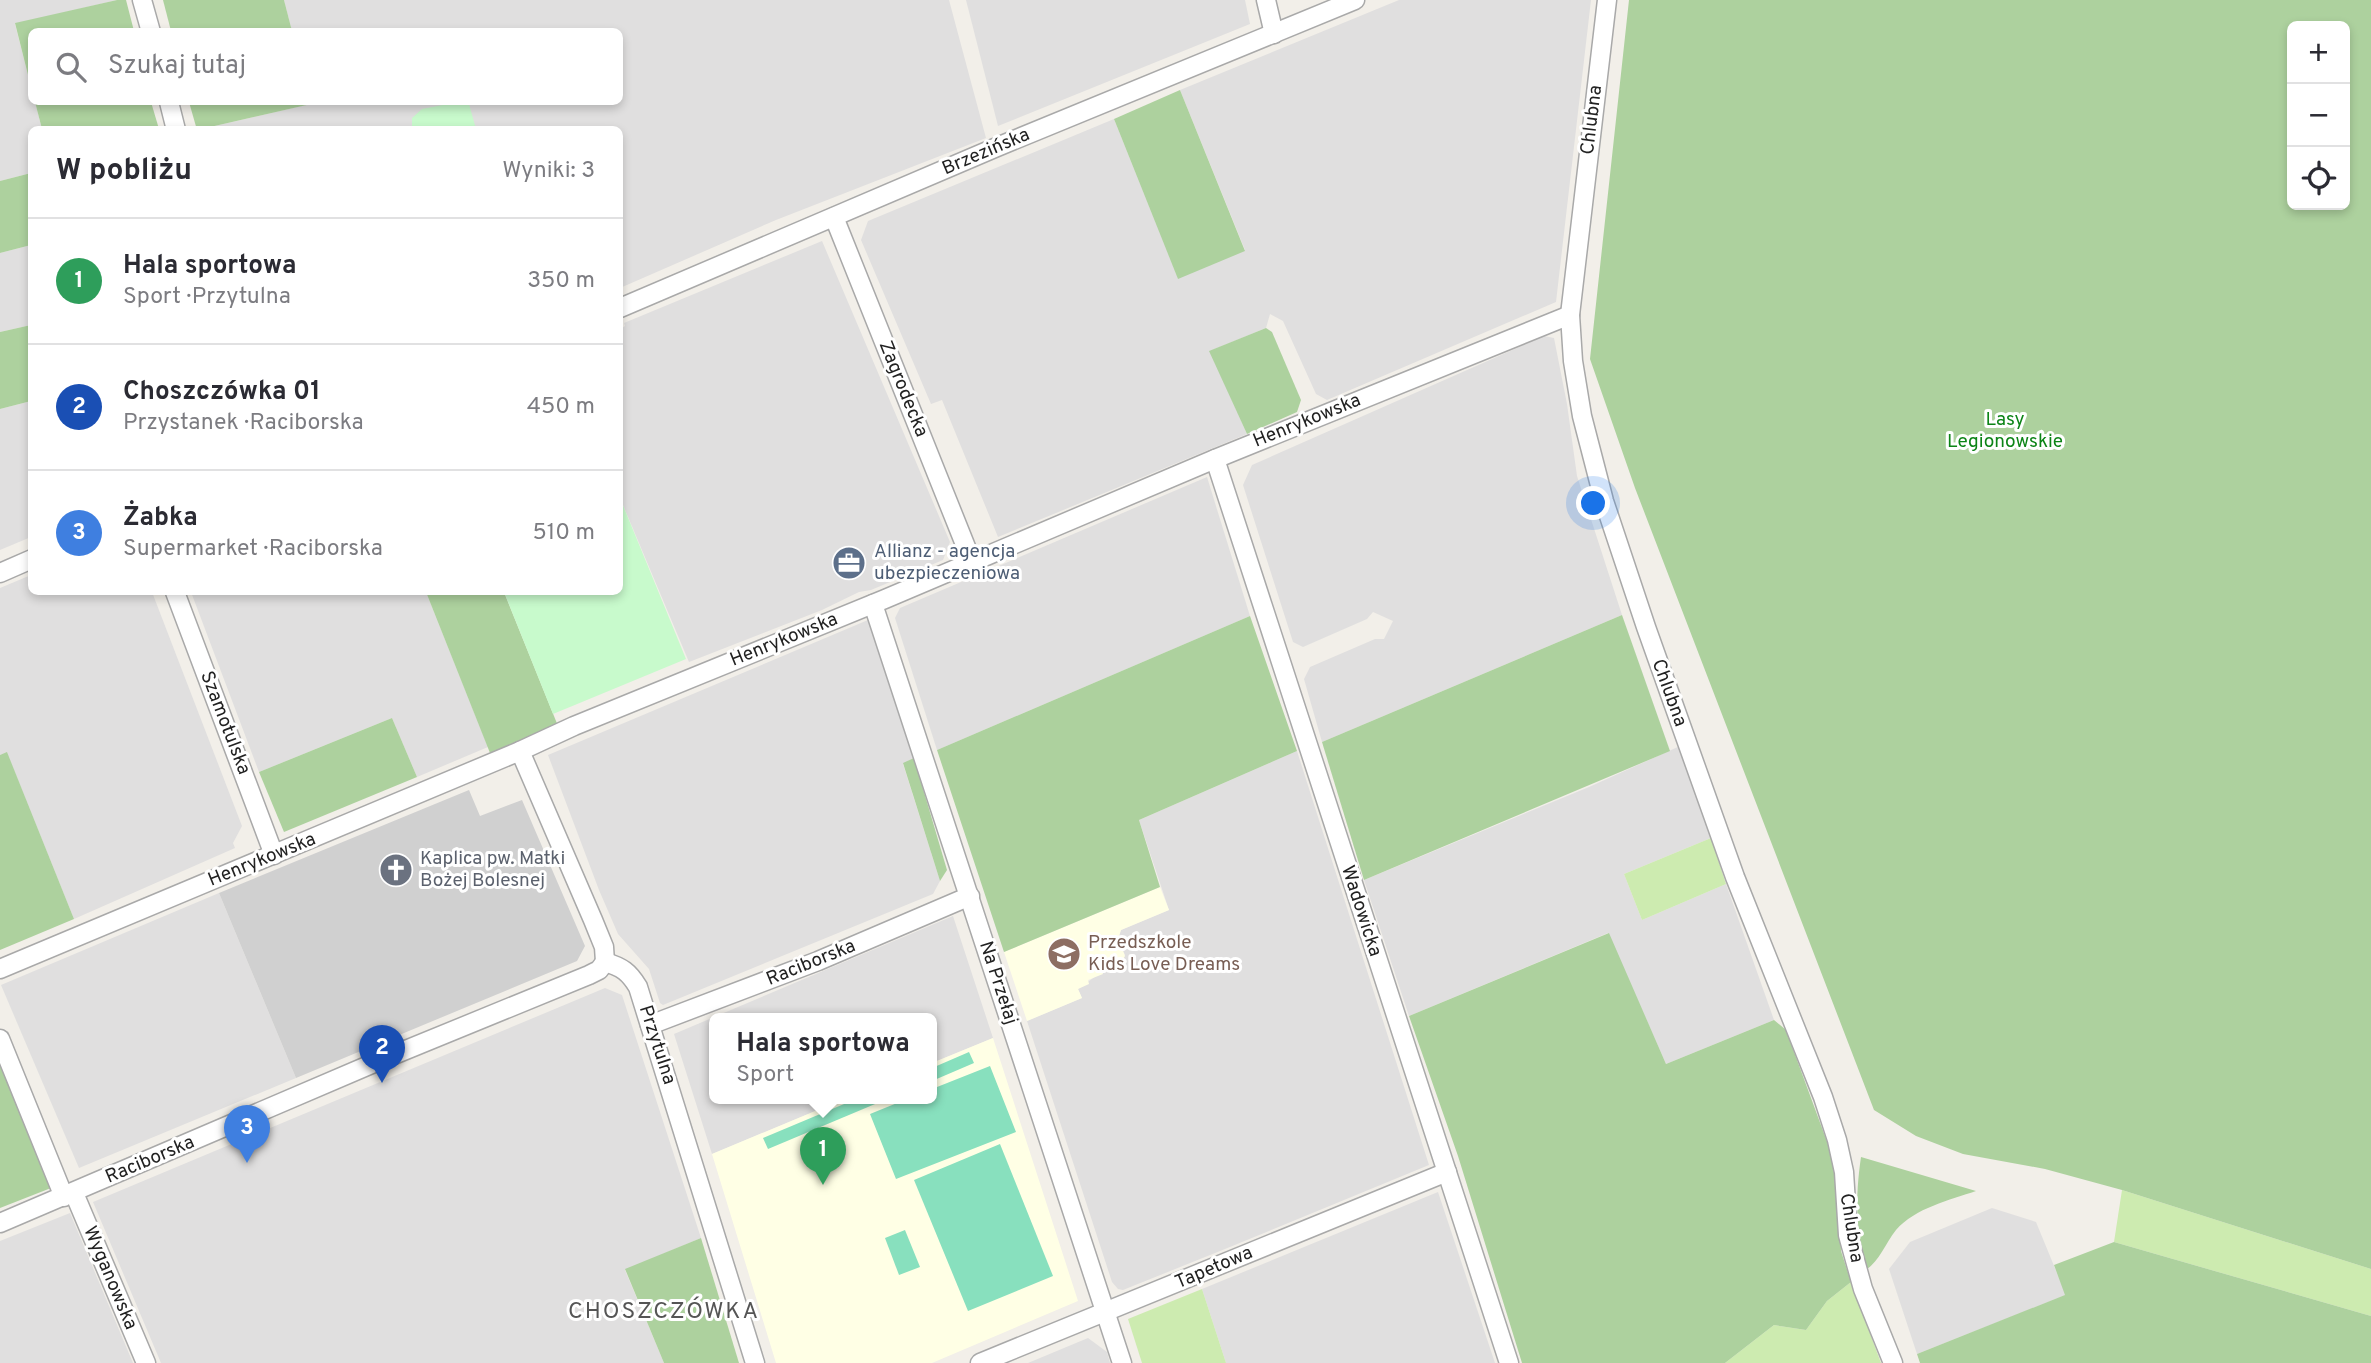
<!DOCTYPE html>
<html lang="pl">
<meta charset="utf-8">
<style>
:root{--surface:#fff;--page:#f2f2f3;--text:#2b2b33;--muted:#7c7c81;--line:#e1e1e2;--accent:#2563eb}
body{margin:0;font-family:Overpass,sans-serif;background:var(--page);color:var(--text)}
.controls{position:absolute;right:21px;top:21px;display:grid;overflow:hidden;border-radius:10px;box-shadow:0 4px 10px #0003}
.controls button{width:63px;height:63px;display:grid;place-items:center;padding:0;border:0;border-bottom:2px solid var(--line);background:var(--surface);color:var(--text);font:35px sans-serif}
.you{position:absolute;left:1594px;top:504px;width:24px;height:24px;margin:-18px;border:5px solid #fff;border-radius:50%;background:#1a73e8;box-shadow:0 0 0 10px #1a73e833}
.badge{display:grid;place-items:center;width:46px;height:46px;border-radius:50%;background:var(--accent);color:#fff;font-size:23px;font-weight:700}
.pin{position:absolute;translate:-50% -58px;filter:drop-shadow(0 2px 4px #0008)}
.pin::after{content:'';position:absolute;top:37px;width:24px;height:21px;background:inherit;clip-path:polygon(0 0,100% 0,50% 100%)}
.popup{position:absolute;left:709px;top:1013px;width:228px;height:91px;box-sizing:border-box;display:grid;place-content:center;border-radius:10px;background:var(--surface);filter:drop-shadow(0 2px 5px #0005);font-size:23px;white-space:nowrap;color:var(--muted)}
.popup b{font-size:26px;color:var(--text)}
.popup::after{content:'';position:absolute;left:50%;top:100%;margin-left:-14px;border:14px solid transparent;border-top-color:var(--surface)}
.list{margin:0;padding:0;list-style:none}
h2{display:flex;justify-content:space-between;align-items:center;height:91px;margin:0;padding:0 28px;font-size:30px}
h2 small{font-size:23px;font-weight:400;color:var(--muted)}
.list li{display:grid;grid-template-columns:46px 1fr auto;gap:21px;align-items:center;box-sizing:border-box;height:126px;padding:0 28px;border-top:2px solid var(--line)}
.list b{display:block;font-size:26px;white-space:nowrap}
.list p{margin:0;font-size:23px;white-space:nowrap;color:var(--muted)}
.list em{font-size:23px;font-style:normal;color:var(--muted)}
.icon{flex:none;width:38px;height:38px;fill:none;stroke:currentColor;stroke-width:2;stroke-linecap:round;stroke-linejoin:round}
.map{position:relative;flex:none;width:2371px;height:1363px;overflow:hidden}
.search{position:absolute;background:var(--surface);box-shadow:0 4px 10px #0003;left:28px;top:28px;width:595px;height:77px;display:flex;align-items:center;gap:18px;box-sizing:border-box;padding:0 24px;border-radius:10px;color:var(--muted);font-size:26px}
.panel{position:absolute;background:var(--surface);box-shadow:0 4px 10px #0003;left:28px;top:126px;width:595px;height:469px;border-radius:10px}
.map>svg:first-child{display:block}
.residential{fill:#e0dfdf}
.education{fill:#ffffe5}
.religious{fill:#d0d0d0}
.grass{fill:#cdebb0}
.forest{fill:#add19e;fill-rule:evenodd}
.park{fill:#c8facc}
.pitch{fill:#88e0be}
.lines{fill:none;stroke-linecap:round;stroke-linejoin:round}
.street-casing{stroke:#a9a9a9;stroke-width:21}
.street{stroke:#fff;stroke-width:18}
.labels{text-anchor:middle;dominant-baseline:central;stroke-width:6;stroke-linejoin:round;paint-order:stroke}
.street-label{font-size:19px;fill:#222;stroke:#fff}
.park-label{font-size:19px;fill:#0c8416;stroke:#fff}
.service-label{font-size:19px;fill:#4e5e75;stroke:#fff;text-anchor:start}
.worship-label{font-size:19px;fill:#5b616d;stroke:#fff;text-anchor:start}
.education-label{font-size:19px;fill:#785e54;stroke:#fff;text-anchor:start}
.quarter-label{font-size:23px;letter-spacing:2px;fill:#555;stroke:#fff}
</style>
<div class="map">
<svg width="2371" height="1363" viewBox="0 0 2371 1363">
<rect width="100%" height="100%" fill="#f2efe9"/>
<!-- residential -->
<g class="residential">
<polygon points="0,0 117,0 15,24 31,87 32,102 35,102 42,129 32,130 31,173 0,181"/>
<polygon points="284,0 949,0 986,138 776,220 620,288 620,130 197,130 310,104 310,102 620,102 620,32 292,31"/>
<polygon points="966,0 1245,0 1250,24 998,126"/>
<polygon points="1399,0 1591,0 1556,302 1327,400 1316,394 1283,321 1270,314 1266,328 1210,351 1247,434 998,537 942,400 931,404 861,240 868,221 1114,119 1178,278 1245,250 1180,90"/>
<polygon points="822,241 950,542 943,560 871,590 859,592 822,610 689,662 620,498 620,329 625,326 624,323"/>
<polygon points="31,245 31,325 0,332 0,253"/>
<polygon points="1544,336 1554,338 1567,404 1577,476 1622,615 1322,742 1304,679 1310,667 1375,639 1384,639 1393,621 1373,612 1367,619 1303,647 1293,642 1243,485 1252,465"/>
<polygon points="31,401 31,537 0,550 0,409"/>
<polygon points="1207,477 1250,616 937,750 895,618 900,608"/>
<polygon points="31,575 32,592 152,592 242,826 233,843 235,848 74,919 7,753 0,755 0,588"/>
<polygon points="191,592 426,592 488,747 417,777 392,718 259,772"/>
<polygon points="868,620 914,758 903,764 940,881 933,894 663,1005 660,1003 649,969 618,934 599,890 548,755"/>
<polygon points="1680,746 1711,838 1624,874 1642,920 1726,884 1774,1020 1666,1064 1608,933 1409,1016 1364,880 1589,787"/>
<polygon points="1297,751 1429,1165 1225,1249 1123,1290 1118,1289 1112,1282 1027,1021 1082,998 1078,989 1125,955 1118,939 1121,930 1169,910 1139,820"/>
<polygon points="219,893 296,1078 79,1168 1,985"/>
<polygon points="953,916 993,1038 932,1063 931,1019 714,1019 714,1099 844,1099 712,1154 674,1034"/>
<polygon points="605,988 622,995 701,1238 625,1270 664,1363 161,1363 93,1202"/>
<polygon points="1438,1192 1495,1363 1226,1363 1202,1289"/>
<polygon points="1992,1208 2036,1222 2066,1295 1917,1354 1889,1269 1910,1242"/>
<polygon points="70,1213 133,1363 0,1363 0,1241"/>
<polygon points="1088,1338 1107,1352 1110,1363 1028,1363"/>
</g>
<!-- education -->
<g class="education">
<polygon points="1160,887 1169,910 1121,930 1118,939 1125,956 1121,963 1102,971 1103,974 1088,980 1089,984 1078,989 1082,998 1027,1021 1004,952"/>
<polygon points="993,1038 1078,1301 932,1363 776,1363 712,1154 844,1099 931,1099 932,1063"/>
</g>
<!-- religious -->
<polygon class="religious" points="469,790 480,816 522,800 585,946 577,961 296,1078 219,893"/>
<!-- grass -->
<g class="grass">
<polygon points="1711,838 1726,884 1642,920 1624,874"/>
<polygon points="2122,1190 2371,1269 2371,1316 2114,1242"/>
<polygon points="1851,1282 1881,1363 1725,1363 1774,1325 1806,1330 1827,1301"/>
<polygon points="1202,1289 1226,1363 1142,1363 1128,1319"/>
</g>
<!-- forest -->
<g class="forest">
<polygon points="117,0 126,0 134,31 32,32 31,87 15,23"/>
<polygon points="163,0 284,0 292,31 171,31"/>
<path d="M1629,0H2371V1269L2122,1190L2045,1169L1963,1154L1916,1136L1874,1110L1635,488L1590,359ZM2292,26H2345V205H2292Z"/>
<polygon points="1180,90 1245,251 1178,279 1114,119"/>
<polygon points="35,102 151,102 159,129 42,129"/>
<polygon points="189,102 310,102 311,104 197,130"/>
<polygon points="31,173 31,245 0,253 0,181"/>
<polygon points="31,325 31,401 0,409 0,332"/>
<polygon points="1266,328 1272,332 1301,400 1297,412 1247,434 1209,351"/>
<polygon points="426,592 504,592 558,726 490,753"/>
<polygon points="1622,615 1670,751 1364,880 1322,742"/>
<polygon points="1250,616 1297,751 1139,820 1160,887 1004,952 937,750"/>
<polygon points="392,718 417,777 284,832 259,772"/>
<polygon points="7,752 74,919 0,950 0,755"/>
<polygon points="914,758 947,870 940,881 903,763"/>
<polygon points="1609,933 1666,1064 1774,1020 1786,1030 1829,1147 1839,1189 1841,1251 1851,1282 1827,1301 1806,1330 1774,1325 1725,1363 1522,1363 1458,1156 1409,1016"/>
<polygon points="0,1061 51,1188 0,1208"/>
<path d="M1861,1157L1976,1191C1950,1200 1915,1208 1896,1230C1885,1244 1880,1260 1866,1270C1856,1230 1855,1198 1861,1157Z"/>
<polygon points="701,1238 739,1363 664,1363 625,1269"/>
<polygon points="2114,1242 2371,1316 2371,1363 1920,1363 1917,1354 2065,1295 2054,1265"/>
</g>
<!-- park -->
<g class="park">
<polygon points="458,102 469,104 476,129 412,129 412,118 422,109"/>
<polygon points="620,498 686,659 553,714 504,592 620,592"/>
</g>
<!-- pitch -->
<g class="pitch">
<polygon points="969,1052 974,1063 932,1081 932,1068"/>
<polygon points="990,1066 1016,1132 896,1179 870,1114 907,1099 931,1099 932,1089"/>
<polygon points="856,1099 887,1099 768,1149 763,1138"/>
<polygon points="1000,1144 1053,1276 968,1311 914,1180"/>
<polygon points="905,1230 920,1267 899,1275 885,1238"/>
</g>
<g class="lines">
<defs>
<g id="street">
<polyline points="142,0 151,32"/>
<polyline points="1266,0 1274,34"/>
<polyline points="1607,0 1570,315 1573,361 1582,416 1604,501 1646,627 1735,877 1823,1097 1837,1140 1844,1172 1848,1235 1863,1289 1893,1363"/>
<polyline points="169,102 176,130"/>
<polyline points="834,217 972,562"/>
<polyline points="620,308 997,147 1355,0"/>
<polyline points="1215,459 1509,1363"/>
<polyline points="0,573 32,559"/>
<polyline points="175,592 274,855"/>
<polyline points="873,604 1122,1363"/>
<polyline points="520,751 593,920 604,947 605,962"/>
<path d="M605,962C622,967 629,972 638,987L755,1363"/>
<polyline points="0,969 520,751 574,726 885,599 1215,459 1570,315"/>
<polyline points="650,1025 818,961 970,896"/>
<polyline points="0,1039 64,1197"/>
<polyline points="74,1193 146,1363"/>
<polyline points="0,1223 374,1063 589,975 599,970 605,962"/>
<polyline points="980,1363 1447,1172"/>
</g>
</defs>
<!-- street casing -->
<use href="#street" class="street-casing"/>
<!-- street -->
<use href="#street" class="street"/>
</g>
<!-- icons -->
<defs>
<symbol id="office-disc" viewBox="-11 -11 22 22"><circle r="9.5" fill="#5c6f8a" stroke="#fff"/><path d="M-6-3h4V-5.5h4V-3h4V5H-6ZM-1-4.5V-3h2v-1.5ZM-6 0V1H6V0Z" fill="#fff"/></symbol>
<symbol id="church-disc" viewBox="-11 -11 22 22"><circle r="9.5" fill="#6b7280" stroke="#fff"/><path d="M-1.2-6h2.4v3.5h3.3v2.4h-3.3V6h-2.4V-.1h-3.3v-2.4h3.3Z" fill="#fff"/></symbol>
<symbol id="school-disc" viewBox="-11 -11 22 22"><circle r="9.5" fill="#8d6e63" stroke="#fff"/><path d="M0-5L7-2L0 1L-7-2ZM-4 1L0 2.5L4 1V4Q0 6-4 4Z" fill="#fff"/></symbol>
</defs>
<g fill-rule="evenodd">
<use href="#office-disc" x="830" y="544" width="38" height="38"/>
<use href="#church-disc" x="377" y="851" width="38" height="38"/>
<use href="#school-disc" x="1045" y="935" width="38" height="38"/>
</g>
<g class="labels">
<!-- street labels -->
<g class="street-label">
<text transform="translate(1592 120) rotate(-83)">Chlubna</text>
<text transform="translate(986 152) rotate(-23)">Brzezińska</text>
<text transform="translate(903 389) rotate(68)">Zagrodecka</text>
<text transform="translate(1307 421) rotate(-22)">Henrykowska</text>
<text transform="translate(784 640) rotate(-22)">Henrykowska</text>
<text transform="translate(1669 693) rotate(70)">Chlubna</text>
<text transform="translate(225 723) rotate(69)">Szamotulska</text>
<text transform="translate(262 860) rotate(-22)">Henrykowska</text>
<text transform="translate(1361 911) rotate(72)">Wadowicka</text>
<text transform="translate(811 963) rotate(-22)">Raciborska</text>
<text transform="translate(998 983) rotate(72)">Na Przełaj</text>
<text transform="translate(657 1045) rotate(72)">Przytulna</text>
<text transform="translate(150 1160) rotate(-23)">Raciborska</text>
<text transform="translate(1851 1228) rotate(81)">Chlubna</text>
<text transform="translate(1214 1268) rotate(-23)">Tapetowa</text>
<text transform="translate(110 1278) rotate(67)">Wyganowska</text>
</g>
<!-- park labels -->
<g class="park-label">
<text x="2005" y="420">Lasy<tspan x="2005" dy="22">Legionowskie</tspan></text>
</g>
<!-- service labels -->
<g class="service-label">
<text x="874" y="552">Allianz - agencja<tspan x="874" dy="22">ubezpieczeniowa</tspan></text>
</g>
<!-- worship labels -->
<g class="worship-label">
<text x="420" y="859">Kaplica pw. Matki<tspan x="420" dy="22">Bożej Bolesnej</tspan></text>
</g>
<!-- education labels -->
<g class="education-label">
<text x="1088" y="943">Przedszkole<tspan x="1088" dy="22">Kids Love Dreams</tspan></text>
</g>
<!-- quarter labels -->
<g class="quarter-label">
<text x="664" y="1312">CHOSZCZÓWKA</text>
</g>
</g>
</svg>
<div class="controls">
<button>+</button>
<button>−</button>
<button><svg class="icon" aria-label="locate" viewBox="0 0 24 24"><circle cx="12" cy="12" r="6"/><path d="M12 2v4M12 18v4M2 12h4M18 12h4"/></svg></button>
</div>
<div class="you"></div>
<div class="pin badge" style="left:823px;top:1185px;background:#2e9e5b">1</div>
<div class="popup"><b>Hala sportowa</b>Sport</div>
<div class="pin badge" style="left:382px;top:1083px;background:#1a4fb4">2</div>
<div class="pin badge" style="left:247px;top:1163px;background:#3f7fe0">3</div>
<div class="search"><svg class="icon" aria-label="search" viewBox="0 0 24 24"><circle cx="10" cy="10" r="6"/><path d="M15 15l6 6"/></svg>Szukaj tutaj</div>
<section class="panel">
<h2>W pobliżu<small>Wyniki: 3</small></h2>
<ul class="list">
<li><span class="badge" style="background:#2e9e5b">1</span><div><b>Hala sportowa</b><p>Sport · Przytulna</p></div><em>350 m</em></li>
<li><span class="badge" style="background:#1a4fb4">2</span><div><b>Choszczówka 01</b><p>Przystanek · Raciborska</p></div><em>450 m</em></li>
<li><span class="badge" style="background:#3f7fe0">3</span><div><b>Żabka</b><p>Supermarket · Raciborska</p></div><em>510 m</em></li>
</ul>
</section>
</div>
